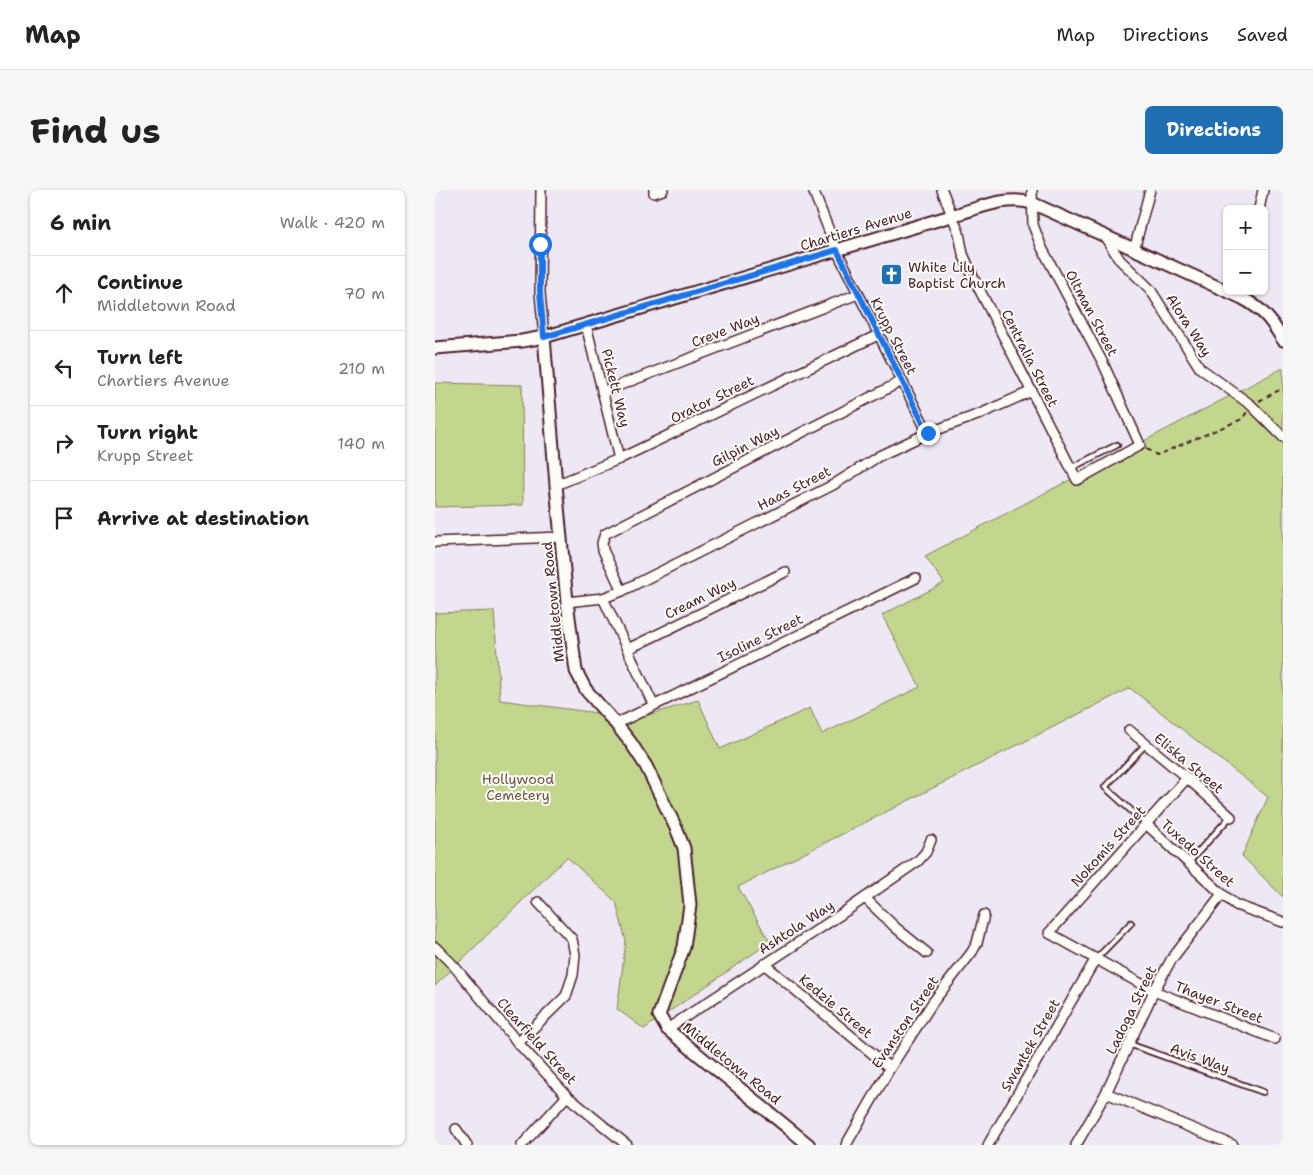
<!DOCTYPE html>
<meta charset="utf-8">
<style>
:root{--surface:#fff;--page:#f6f6f6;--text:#222;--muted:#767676;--line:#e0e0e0;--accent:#1f6fb2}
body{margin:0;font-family:"Shantell Sans",sans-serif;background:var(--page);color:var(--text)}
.controls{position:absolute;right:15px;top:15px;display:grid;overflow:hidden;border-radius:8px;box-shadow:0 1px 4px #0004}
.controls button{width:45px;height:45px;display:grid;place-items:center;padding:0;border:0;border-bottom:1px solid var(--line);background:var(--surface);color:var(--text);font:25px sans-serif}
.stop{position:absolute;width:15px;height:15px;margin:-11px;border:4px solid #1a73e8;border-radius:50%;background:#fff}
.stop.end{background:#1a73e8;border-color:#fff;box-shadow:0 1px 5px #0008}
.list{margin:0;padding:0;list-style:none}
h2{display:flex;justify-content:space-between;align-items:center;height:65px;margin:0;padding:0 20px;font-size:21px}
h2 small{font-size:16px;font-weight:400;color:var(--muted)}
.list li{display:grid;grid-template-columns:32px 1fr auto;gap:15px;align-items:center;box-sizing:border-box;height:75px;padding:0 20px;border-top:1px solid var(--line)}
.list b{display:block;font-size:19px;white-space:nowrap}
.list p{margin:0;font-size:16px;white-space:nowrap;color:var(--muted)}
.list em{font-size:16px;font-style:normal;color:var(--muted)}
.icon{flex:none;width:28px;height:28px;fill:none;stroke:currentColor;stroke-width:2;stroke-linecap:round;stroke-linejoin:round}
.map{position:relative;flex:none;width:848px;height:955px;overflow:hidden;border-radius:8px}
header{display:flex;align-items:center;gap:30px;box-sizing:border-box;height:70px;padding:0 25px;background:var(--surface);border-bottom:1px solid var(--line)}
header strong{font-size:24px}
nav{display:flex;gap:28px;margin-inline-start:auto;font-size:18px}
.intro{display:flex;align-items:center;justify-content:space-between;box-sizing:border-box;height:120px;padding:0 30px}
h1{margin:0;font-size:35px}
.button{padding:12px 22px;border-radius:8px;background:var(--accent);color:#fff;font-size:18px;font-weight:700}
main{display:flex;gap:30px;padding:0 30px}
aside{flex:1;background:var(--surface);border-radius:8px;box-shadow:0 1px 4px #0004}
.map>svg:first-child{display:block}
.green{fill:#c2d78d;stroke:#867b5c}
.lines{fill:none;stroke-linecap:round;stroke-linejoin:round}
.lane-casing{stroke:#4a1f2b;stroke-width:8}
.street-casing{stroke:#4a1f2b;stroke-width:12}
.secondary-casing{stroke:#4a1f2b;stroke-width:15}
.path{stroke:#4a1f2b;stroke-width:2;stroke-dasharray:5 4;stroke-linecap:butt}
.lane{stroke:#fdfcf7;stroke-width:4.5}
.street{stroke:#fdfcf7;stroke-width:9}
.secondary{stroke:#fdfcf7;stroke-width:11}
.route{stroke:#1a73e8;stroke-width:6}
.labels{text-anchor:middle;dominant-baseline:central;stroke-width:4;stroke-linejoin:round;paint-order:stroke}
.street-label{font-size:14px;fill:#4a1f2b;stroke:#fdfcf7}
.poi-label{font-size:14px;fill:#4a1f2b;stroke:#fdfcf7;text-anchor:start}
.park-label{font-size:14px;fill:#6e5648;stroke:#fdfcf7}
</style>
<header>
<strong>Map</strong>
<nav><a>Map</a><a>Directions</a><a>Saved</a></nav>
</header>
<div class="intro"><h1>Find us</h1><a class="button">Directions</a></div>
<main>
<aside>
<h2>6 min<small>Walk · 420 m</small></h2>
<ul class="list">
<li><svg class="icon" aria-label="ahead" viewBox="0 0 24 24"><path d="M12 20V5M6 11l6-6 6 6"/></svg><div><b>Continue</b><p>Middletown Road</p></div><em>70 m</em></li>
<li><svg class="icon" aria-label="left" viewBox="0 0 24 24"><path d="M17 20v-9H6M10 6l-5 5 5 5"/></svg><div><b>Turn left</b><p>Chartiers Avenue</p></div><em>210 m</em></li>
<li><svg class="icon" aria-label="right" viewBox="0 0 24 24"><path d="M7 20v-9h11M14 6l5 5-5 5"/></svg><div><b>Turn right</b><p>Krupp Street</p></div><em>140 m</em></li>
<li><svg class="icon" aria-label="arrive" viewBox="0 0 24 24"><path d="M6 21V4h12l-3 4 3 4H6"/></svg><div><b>Arrive at destination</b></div></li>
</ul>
</aside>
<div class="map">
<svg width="848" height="955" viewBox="0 0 848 955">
<rect width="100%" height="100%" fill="#ede8f3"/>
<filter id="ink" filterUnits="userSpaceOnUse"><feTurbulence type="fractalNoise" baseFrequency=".02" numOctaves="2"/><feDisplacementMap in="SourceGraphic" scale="10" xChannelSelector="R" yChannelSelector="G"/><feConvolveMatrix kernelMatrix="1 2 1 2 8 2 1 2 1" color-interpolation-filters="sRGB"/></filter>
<g filter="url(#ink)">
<!-- green -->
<g class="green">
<polygon points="848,178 848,707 807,666 833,607 695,498 303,697 335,752 209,839 182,819 191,751 181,712 132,667 0,796 0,423 59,421 65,510 162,523 174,537 263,510 285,559 375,518 387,544 485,497 447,425 509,393 490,366"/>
<polygon points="0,193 87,195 88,315 0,317"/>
</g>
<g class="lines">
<defs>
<g id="lane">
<polyline points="636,278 682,255"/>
<polyline points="711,634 670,597 711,554"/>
<polyline points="754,672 795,627"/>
<polyline points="661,769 696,733"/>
<polyline points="694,854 828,902"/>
</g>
<g id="street">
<polyline points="106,0 105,103 109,147"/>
<polyline points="219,0 219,3 228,0"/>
<polyline points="378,0 402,61 493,243"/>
<polyline points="507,0 524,43 528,64 539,89 642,290 705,255 668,173 607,58 598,35 597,0"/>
<polyline points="824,19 828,0"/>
<polyline points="670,47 685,70 715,99 765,178 816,215 848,247"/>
<polyline points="699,60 715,0"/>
<polyline points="151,135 184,269"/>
<polyline points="167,202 423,104"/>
<polyline points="121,295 184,269 443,145"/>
<polyline points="0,352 126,347"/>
<polyline points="187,401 168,360 167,353 170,344 467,191"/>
<polyline points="168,408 218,514"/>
<polyline points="132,412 168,408 187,401 398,295 444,266 493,243 545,224 597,201"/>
<polyline points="193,459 350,382"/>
<polyline points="181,534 481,388"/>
<polyline points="694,540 752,588 796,627"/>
<polyline points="752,588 614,743 719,801 840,849"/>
<polyline points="711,634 787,704 801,715 848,732"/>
<polyline points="430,708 461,738 492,763"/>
<polyline points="0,757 19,776 83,853 132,906 192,955"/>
<polyline points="329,774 455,878"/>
<polyline points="232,839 405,725 483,671 491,662 496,650"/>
<polyline points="83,853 131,806 138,785 140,765 137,749 103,712"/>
<polyline points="671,903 798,955"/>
<polyline points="21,939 32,955"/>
<polyline points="87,955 132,906"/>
<polyline points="411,955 455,878 498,812 537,762 542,753 549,725"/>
<polyline points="553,955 660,770"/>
<polyline points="641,955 671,903 719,801 736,770 787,704"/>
</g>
<g id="secondary">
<polyline points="109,147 121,295 132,412 141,481 151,500 181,534 196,553 211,576 241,638 249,658 255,715 249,757 224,825 232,839 374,955"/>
<path d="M0,158L87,151L109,147L516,26C542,19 571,5 597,13L807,108C828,119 836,130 848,150"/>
</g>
</defs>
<!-- lane casing -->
<use href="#lane" class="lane-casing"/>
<!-- street casing -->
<use href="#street" class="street-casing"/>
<!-- secondary casing -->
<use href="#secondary" class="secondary-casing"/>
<!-- path -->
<g class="path">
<polyline points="824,211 848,198"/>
<polyline points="711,259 722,265 807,229 812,222"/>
</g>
<!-- lane -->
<use href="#lane" class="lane"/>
<!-- street -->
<use href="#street" class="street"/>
<!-- secondary -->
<use href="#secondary" class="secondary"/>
</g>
</g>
<g class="lines" filter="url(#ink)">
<!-- route -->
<polyline class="route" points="105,54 105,103 109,147 402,60 493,243"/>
</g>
<!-- icons -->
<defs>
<symbol id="church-square" viewBox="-11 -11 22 22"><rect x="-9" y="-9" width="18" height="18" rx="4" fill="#1f6fb2" stroke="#fdfcf7"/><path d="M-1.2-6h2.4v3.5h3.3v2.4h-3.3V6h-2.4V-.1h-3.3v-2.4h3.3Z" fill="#fff"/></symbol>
</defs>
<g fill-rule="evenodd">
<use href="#church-square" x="444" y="72" width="25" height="25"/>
</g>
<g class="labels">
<!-- street labels -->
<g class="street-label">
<text transform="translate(421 39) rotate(-17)">Chartiers Avenue</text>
<text transform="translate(657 123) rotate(62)">Oltman Street</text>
<text transform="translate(754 135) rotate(57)">Alora Way</text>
<text transform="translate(290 140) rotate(-21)">Creve Way</text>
<text transform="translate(459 146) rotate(63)">Krupp Street</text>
<text transform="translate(595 168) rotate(63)">Centralia Street</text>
<text transform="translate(181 198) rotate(76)">Pickett Way</text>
<text transform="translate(277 209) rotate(-26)">Orator Street</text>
<text transform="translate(310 256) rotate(-27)">Gilpin Way</text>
<text transform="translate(359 298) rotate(-27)">Haas Street</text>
<text transform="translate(265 408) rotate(-26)">Cream Way</text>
<text transform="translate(118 412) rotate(-96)">Middletown Road</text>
<text transform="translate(325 448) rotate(-26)">Isoline Street</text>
<text transform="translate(754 573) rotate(40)">Eliska Street</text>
<text transform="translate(673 656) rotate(-48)">Nokomis Street</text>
<text transform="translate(763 663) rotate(42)">Tuxedo Street</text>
<text transform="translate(361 737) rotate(-33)">Ashtola Way</text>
<text transform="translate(784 812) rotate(21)">Thayer Street</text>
<text transform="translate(401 816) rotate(40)">Kedzie Street</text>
<text transform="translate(696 820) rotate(-64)">Ladoga Street</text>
<text transform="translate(470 832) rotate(-56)">Evanston Street</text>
<text transform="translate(102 851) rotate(48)">Clearfield Street</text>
<text transform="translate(595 855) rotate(-60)">Swantek Street</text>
<text transform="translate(765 868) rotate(20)">Avis Way</text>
<text transform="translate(297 873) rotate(39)">Middletown Road</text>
</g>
<!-- poi labels -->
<g class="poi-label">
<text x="473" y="77">White Lily<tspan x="473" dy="16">Baptist Church</tspan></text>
</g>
<!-- park labels -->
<g class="park-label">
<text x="83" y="589">Hollywood<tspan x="83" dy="16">Cemetery</tspan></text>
</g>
</g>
</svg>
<div class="controls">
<button>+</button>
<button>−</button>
</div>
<div class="stop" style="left:105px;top:54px"></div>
<div class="stop end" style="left:493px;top:243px"></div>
</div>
</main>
